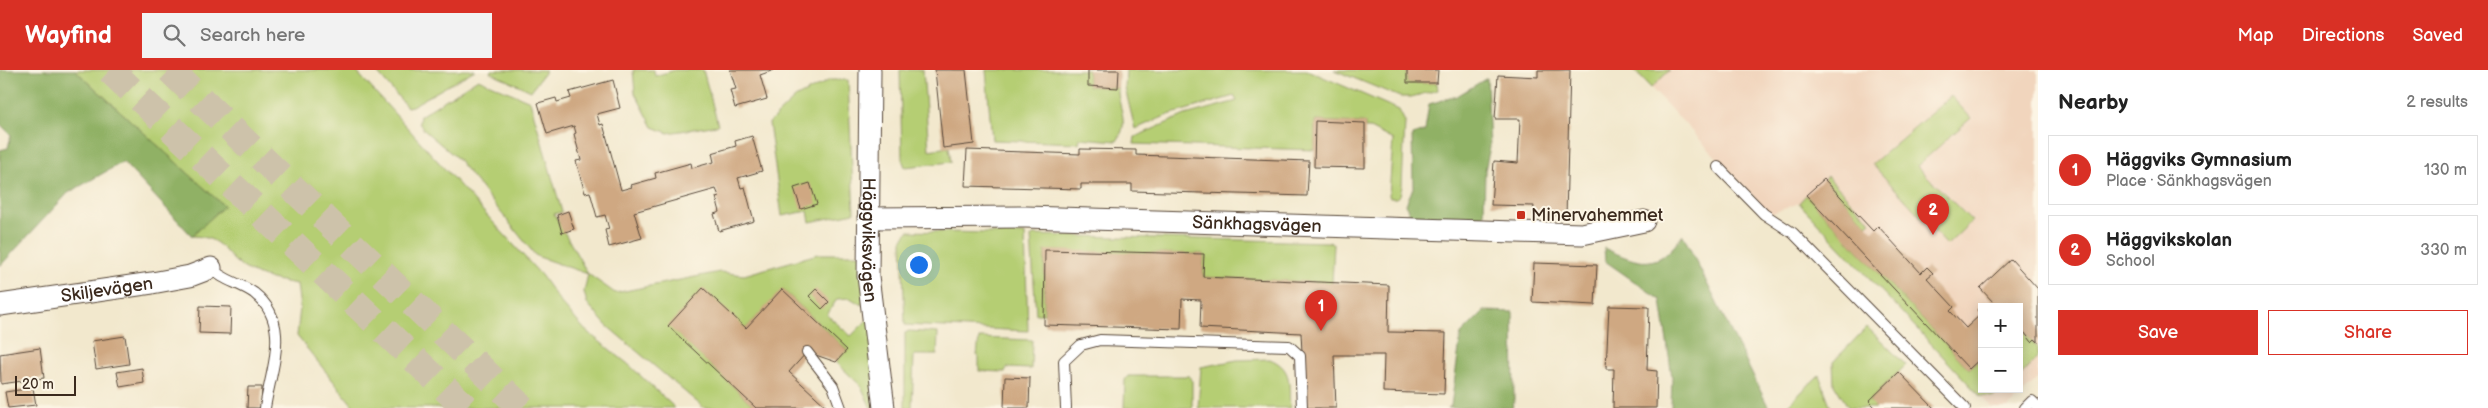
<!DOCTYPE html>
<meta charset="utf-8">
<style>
:root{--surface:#fff;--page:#f2f2f2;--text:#222;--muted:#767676;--line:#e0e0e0;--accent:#d93025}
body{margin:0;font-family:"Balsamiq Sans",sans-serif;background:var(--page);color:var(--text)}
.controls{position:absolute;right:15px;bottom:15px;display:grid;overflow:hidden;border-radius:0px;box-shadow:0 2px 12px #0003}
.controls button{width:45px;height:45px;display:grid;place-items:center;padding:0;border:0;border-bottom:1px solid var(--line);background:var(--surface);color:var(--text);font:25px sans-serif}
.scale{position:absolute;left:15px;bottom:12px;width:61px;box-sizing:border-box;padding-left:5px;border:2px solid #3b2a1e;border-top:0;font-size:14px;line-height:18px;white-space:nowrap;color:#3b2a1e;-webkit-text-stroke:4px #fcf5e5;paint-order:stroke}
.you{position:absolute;left:918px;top:194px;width:18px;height:18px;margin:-12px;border:4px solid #fff;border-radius:50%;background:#1a73e8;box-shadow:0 0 0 8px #1a73e833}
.badge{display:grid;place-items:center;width:32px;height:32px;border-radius:50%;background:var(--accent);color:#fff;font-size:16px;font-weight:700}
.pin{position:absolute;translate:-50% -41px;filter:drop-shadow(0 1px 2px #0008)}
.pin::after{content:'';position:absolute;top:26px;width:18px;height:15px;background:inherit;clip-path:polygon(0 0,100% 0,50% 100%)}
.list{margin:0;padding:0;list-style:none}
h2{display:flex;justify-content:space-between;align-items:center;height:65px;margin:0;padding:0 20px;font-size:21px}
h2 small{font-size:16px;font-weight:400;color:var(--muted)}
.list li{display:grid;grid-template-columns:32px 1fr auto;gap:15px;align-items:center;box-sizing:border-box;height:70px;margin:0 10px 10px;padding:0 10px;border:1px solid var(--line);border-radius:0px}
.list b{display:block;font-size:19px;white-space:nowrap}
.list p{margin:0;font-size:16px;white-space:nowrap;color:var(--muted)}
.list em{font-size:16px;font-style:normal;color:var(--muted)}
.actions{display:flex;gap:10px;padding:15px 20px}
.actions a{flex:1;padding:11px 0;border:1px solid var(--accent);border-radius:0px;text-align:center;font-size:18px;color:var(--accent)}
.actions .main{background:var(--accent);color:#fff}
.icon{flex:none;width:28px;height:28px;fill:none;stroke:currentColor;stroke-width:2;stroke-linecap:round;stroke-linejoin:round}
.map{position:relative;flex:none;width:2038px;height:338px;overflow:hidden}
header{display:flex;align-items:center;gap:30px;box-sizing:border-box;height:70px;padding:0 25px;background:var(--accent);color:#fff}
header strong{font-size:24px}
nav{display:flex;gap:28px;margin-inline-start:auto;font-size:18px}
.search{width:350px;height:45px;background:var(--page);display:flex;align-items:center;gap:12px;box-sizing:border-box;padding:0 18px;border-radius:0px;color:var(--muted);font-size:19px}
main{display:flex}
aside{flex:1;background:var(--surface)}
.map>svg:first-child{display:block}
.built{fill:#f1d5bd;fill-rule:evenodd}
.green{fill:#b5ce73;stroke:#787c48}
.forest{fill:#90b165;stroke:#666e42}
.building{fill:#cfa882}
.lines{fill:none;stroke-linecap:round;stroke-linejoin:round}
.highway-tunnel{stroke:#cdc2aa;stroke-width:28;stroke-dasharray:28 14;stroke-linecap:butt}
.lane-casing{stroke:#564638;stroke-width:12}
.street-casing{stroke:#564638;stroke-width:23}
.lane{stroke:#fff;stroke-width:10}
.street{stroke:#fff;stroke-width:21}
.poi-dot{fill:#c8321e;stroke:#fcf5e5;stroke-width:2}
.labels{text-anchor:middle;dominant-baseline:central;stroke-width:4;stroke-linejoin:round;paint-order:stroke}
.poi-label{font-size:18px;fill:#3b2a1e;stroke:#fcf5e5;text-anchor:start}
.street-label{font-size:18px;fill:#3b2a1e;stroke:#fcf5e5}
</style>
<header>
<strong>Wayfind</strong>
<div class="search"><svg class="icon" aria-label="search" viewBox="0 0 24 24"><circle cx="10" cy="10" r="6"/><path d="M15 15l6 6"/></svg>Search here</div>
<nav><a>Map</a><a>Directions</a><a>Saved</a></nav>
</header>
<main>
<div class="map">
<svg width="2038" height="338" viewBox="0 0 2038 338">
<rect width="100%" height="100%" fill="#fcf5e5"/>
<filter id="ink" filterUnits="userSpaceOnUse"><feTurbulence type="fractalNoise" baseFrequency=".02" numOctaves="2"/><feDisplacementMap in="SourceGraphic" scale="10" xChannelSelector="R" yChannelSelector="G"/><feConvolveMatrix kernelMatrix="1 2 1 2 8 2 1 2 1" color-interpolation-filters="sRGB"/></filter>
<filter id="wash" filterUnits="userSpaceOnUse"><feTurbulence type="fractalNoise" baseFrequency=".0096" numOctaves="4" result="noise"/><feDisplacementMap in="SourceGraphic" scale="20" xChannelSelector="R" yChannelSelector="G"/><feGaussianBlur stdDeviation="1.12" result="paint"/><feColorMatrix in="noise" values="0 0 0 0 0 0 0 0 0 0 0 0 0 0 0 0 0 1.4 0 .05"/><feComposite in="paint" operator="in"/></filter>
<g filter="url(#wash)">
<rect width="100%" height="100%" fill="#f2e8cd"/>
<!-- built -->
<path class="built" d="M1634,0H2038V308L2008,338H1992L1799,133L1770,144ZM1982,237H2019V319H1982Z"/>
<!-- green -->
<g class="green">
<path d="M75,0H355L541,205L561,233L585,260L628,294L675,338H355L297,266L300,238L297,214C279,211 262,208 246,199C222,186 226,167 192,166L224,136Z"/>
<polygon points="375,0 475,0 412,36 407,37"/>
<polygon points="491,0 546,0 531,21 490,2"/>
<polygon points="633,0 654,0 655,6 675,0 703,0 718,55 668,63 653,57 635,23"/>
<polygon points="900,0 923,0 929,80 949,77 951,92 905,97 902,89"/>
<path d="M986,0H1088V16L1118,18C1117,37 1131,51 1117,71L1080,68L1079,73L992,70Z"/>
<polygon points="1126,0 1307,0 1399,40 1405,52 1402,116 1400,125 1396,128 1390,128 1389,125 1393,70 1370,58 1365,58 1365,53 1315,51 1315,80 1134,74 1135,67 1185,45 1237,31 1234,26 1168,45 1135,59 1125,18"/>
<polygon points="1334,0 1407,0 1407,13 1437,13 1438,20 1411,27 1400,27"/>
<polygon points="1634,0 1670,0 1651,18"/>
<polygon points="478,9 530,31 562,142 554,144 588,204 615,223 720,202 744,205 818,184 873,184 862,235 850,228 837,229 827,245 851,266 873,244 878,338 871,338 861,316 836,292 847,280 783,220 746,258 669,256 756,338 704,338 606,255 587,233 584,222 588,204 536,186 457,88 425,61 419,53 420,46"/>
<polygon points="830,10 848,10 854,143 810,152 808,141 782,146 769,53 795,28"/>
<polygon points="1951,26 1971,48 1917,96 1972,151 1947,175 1872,94"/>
<polygon points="1827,106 1871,152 1867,155 1824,109"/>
<polygon points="1806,125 1969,299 1982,287 1982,319 2006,319 1992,327 1980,326 1799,133"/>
<polygon points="908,161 1025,164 1028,261 905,255 902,171"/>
<polygon points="1033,165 1329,172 1334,174 1332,213 1203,207 1204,184 1045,181 1044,244 1036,244 1031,167"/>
<polygon points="1867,257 1906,295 1869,331 1876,338 1849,338 1834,314 1833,292"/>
<polygon points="909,261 938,263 937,285 914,285 912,338 905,338 905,263"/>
<polygon points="2019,262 2022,264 2024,262 2038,278 2038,287 2019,307"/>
<polygon points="979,268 1032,270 1031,299 1007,298 1005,302 979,301 979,287 977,286"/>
<path d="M1270,289C1294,299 1288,315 1290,338H1198L1201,297L1237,290Z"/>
<polygon points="1819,305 1831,338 1785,338"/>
<polygon points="1128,306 1189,306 1192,311 1192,338 1124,338 1125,310"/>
</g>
<!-- forest -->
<g class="forest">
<polygon points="0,0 75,0 224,136 192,166 123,92 68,123 0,196 0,80 8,78 11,65 0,54"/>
<polygon points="1487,8 1490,77 1485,100 1484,146 1425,148 1409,144 1406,134 1413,118 1412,65 1425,61 1429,34 1457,26"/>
<path d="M1683,165L1761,322L1769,338H1671L1672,307L1661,230L1605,191L1604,178C1641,195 1657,201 1683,165Z"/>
<polygon points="1484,241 1513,242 1514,332 1512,338 1448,338 1451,336 1461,264"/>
</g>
<g id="blocks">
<!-- building -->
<g class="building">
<polygon points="730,0 774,0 760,5 767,29 735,38 730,20 736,19"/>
<polygon points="935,0 966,0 974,74 943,78"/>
<polygon points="1088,0 1119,0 1118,18 1088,16"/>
<polygon points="1407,0 1438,0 1437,13 1407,13"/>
<polygon points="1538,0 1570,0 1566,146 1533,145 1534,136 1491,135 1494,91 1518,93 1520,49 1495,49 1498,5 1538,7"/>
<polygon points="613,10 620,38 597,44 600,55 603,54 621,120 632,117 631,115 656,108 655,103 691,93 692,98 714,92 712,83 736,76 735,71 752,66 762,101 738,108 741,118 745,117 754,151 719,161 714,144 720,142 716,127 719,126 716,119 634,142 642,168 609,177 605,160 609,159 605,145 597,147 590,122 585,123 576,91 581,90 574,64 576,63 574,56 547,64 538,33 556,28 557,32 571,28 569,22"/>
<polygon points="1315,51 1365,53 1365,98 1314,97"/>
<polygon points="1080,79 1136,80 1136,85 1309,91 1307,126 1132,121 1132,114 1081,114 1081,119 965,116 967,80 1080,84"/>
<polygon points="1824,109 1873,161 1878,156 1921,203 1927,197 1933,203 1927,208 1954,237 1950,241 1966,258 1981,244 1977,240 1984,233 1987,237 1982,237 1982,287 1969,299 1806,125"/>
<polygon points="810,113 817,134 801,139 794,118"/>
<polygon points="568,141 574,159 562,163 557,145"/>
<polygon points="1045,180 1204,184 1203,207 1389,215 1388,262 1446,263 1444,324 1383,322 1384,285 1334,285 1336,338 1305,338 1301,263 1200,258 1201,230 1182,229 1181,259 1044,255"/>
<polygon points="2011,189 2038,219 2038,272 2035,269 2032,272 2024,262 2022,264 2019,262 2019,237 1990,237 1994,233 1980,218"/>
<polygon points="1534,193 1597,195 1595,235 1532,232"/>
<polygon points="703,218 746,258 782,219 847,280 836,292 807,282 789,302 828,338 756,338 668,256"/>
<polygon points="816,219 829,232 822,239 809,226"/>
<polygon points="200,236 231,237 230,264 199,263"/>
<polygon points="1609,236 1649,237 1647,300 1657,301 1656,338 1613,338 1614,299 1606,299"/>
<polygon points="125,266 129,294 96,299 92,271"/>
<polygon points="40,278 44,308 1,314 0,284"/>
<polygon points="142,298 144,313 120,317 117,302"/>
<polygon points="1899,302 1934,338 1876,338 1869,331"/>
<polygon points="1005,307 1030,308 1029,338 1004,338"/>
<polygon points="248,317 262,317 261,338 247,338"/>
<polygon points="33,318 36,335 8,338 5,322"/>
</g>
</g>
</g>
<g filter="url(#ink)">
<use href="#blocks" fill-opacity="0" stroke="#564638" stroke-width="1"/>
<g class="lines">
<!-- highway-tunnel -->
<g class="highway-tunnel">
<polyline points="110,0 466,338"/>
<polyline points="170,0 522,338"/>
</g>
<defs>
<g id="lane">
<polyline points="1718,97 1764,144 1793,163 1965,338"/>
<path d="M211,198C222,210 240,213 254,223C292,253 271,298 265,338"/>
<polyline points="807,282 833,316 841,338"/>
<polyline points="1066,338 1064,291 1081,275 1100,270 1289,276 1300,286 1302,338"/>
<polyline points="2025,338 2032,331 2038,337"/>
</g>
<g id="street">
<path id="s1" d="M870,0L868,206L884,338"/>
<path id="s2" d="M868,148L1026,147L1582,164L1644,151"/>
<path id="s3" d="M0,235L152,213L190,206L211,198"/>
</g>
</defs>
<!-- lane casing -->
<use href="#lane" class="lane-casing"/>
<!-- street casing -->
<use href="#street" class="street-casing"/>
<!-- lane -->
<use href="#lane" class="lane"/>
<!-- street -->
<use href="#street" class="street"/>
</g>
</g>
<!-- markers -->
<rect class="poi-dot" x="1516" y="140" width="10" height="10" rx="2.5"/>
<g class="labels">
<!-- poi labels -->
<g class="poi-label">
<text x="1531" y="145">Minervahemmet</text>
</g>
<!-- street labels -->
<g class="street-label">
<text stroke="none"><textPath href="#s2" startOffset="389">Sänkhagsvägen</textPath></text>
<text stroke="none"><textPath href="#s1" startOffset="170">Häggviksvägen</textPath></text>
<text stroke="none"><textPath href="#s3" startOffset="108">Skiljevägen</textPath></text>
</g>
</g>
</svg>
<div class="controls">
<button>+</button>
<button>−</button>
</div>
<div class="scale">20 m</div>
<div class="you"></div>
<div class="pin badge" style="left:1321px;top:261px">1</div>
<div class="pin badge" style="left:1933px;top:165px">2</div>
</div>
<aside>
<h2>Nearby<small>2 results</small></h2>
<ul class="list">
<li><span class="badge">1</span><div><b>Häggviks Gymnasium</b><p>Place · Sänkhagsvägen</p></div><em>130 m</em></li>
<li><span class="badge">2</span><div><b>Häggvikskolan</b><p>School</p></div><em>330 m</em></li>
</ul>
<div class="actions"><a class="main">Save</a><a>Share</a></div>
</aside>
</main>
